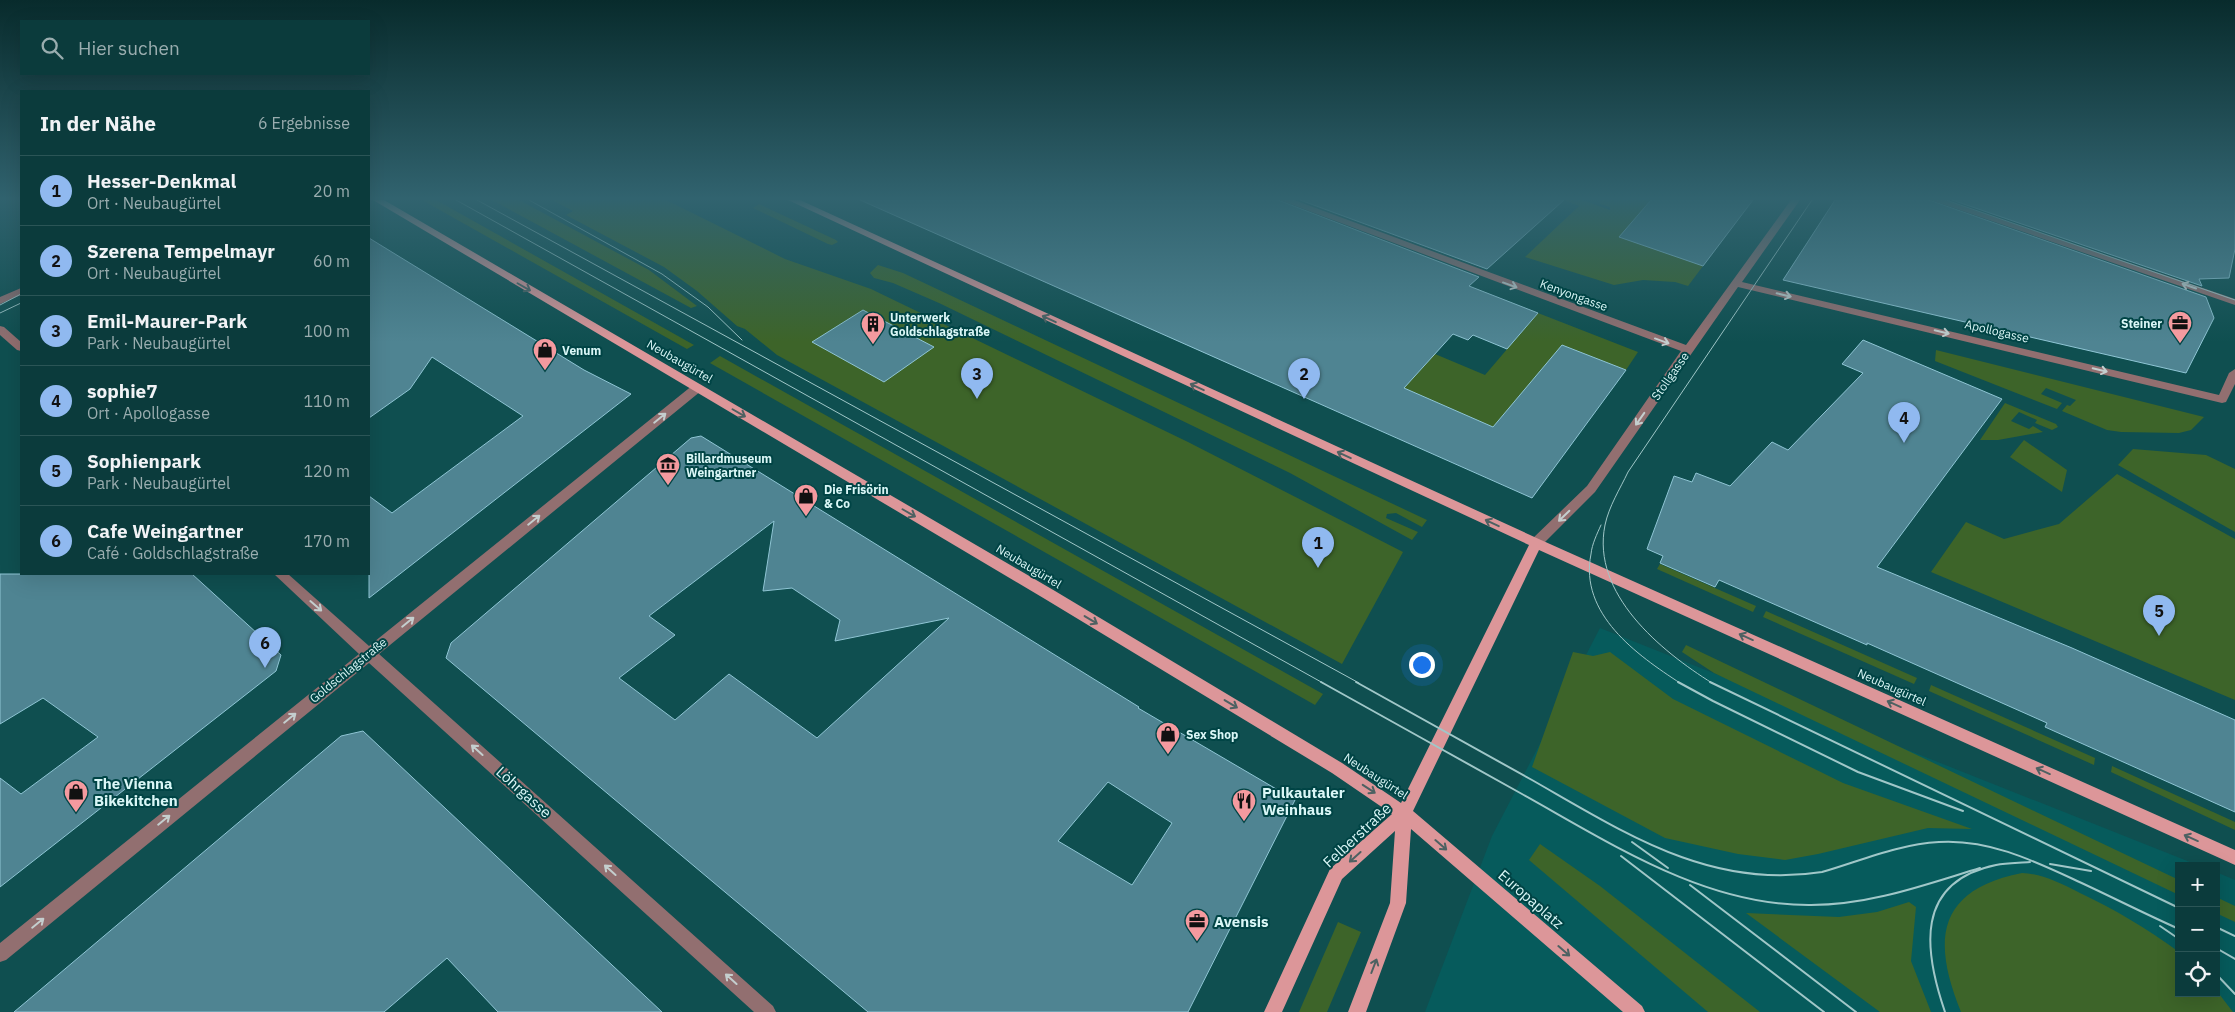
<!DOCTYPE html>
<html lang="de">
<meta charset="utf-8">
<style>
:root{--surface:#0b3b3c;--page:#144243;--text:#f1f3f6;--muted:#9aadaf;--line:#2b5556;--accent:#90b9f0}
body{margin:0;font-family:"IBM Plex Sans",sans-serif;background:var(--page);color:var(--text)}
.controls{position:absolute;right:15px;bottom:15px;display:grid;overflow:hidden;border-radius:0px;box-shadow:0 5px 20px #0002}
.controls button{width:45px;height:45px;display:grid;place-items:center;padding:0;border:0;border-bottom:1px solid var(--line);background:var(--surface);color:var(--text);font:25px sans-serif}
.you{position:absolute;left:1421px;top:664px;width:18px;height:18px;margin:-12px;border:4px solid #fff;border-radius:50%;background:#1a73e8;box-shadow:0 0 0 8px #1a73e833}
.badge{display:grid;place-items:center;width:32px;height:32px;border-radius:50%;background:var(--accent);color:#111;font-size:16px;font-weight:700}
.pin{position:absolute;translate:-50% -41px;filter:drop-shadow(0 1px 2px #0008)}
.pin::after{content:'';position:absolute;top:26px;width:18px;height:15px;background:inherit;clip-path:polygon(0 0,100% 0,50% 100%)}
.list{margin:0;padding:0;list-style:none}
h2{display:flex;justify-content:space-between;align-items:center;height:65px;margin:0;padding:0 20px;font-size:21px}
h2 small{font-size:16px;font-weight:400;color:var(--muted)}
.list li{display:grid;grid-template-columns:32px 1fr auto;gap:15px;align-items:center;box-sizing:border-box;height:70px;padding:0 20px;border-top:1px solid var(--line)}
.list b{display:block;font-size:19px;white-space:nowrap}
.list p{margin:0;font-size:16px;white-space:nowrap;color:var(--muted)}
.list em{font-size:16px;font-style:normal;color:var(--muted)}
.icon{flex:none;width:28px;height:28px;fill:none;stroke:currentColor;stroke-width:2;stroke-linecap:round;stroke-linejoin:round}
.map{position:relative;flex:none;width:2235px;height:1012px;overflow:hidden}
.search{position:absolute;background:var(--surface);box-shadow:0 5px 20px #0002;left:20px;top:20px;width:350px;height:55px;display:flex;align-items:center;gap:12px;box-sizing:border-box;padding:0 18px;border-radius:0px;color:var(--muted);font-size:19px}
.panel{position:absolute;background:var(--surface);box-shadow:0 5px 20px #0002;left:20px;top:90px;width:350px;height:485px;border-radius:0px}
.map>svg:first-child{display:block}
.built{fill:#065b5c}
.green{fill:#3d6429}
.building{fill:#4f8492;stroke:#8fc5d4;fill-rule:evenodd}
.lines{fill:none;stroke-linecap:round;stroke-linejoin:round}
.minor{fill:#926f70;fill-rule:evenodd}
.major{fill:#dc9699;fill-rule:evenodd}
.tram-far1{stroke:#a0c7c8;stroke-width:1}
.tram{stroke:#a0c7c8;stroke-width:2}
.oneway{stroke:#c4cece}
.oneway2{stroke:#4d6162}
.labels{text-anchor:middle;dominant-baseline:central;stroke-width:4;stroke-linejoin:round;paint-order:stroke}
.street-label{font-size:12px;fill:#daf7f7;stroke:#004445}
.poi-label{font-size:12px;font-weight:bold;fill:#daf7f7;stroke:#004445;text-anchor:start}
.near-poi-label{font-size:15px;font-weight:bold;fill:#daf7f7;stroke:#004445;text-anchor:start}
.near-street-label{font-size:15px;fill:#daf7f7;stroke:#004445}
</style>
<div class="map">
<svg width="2235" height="1012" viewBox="0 0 2235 1012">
<rect width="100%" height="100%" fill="#0f4f50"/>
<!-- built -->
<polygon class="built" points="1600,628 2200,866 2179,866 2179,993 2216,993 2216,872 2235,880 2235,1012 1425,1012 1492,836"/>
<!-- green -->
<g class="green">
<polygon points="422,200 436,200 694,345 687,349"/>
<polygon points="492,200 519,200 649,270 697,306 691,308"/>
<polygon points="552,200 666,200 785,259 871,289 1188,442 1403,552 1342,664 777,355 745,329 737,326 697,291 664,267 566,215 573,211"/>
<polygon points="1564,200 1582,200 1610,210 1610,207 1600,204 1600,200 1651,200 1620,237 1703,266 1688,286 1675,282 1643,280 1614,285 1525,257 1579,206"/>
<polygon points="759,204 836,240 838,242 832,245 828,244 753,208"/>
<polygon points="878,265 903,273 1427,520 1422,527 1396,513 1387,514 1386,518 1418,532 1412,540 1290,473 939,303 893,283 874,278 870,273"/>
<polygon points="1538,313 1638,352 1626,370 1564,346 1493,427 1404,388 1435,354 1485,375"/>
<polygon points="1936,350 2204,417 2191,430 2179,433 2121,432 2107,430 2062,411 2067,405 2070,406 2076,400 2046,388 2041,394 2062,403 2057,409 1935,361"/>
<polygon points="720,356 1323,694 1315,705 710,363"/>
<polygon points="2005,403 2056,424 2058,427 2052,430 2035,423 2037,420 2019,412 2011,421 2029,429 2033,426 2043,432 1998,440 1980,440"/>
<polygon points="2024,440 2067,470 2062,492 2010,457"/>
<polygon points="2133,449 2206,455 2235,469 2235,532 2118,465"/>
<polygon points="2117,474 2235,539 2235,700 1931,572 1966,522 2004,539 2059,524"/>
<polygon points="1660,564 1756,606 1753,612 1657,569"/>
<polygon points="1766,611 1917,678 1914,684 1763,617"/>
<polygon points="1686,645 2179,880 2179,895 1714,673 1682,652"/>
<polygon points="1573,652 1593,656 1610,652 1673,699 1843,783 1972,829 1928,828 1818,854 1785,860 1738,854 1665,838 1532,767"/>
<polygon points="1931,685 2095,758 2094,765 1929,691"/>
<polygon points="2112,766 2235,822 2235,830 2111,772"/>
<polygon points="1540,844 1600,886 1760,1012 1708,1012 1529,860"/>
<path d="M2022,873C2043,874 2060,883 2080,893C2116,910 2146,928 2179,952V993H2216V990L2233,1012H1961C1932,941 1936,890 2022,873Z"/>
<polygon points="2216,897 2235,906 2235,922 2216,913"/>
<polygon points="1909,902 1916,907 1911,961 1931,1012 1880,1012 1746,913 1839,917 1877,912"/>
<polygon points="1338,922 1361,932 1327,1012 1299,1012"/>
</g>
<!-- building -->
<g class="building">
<polygon points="860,200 1278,200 1479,277 1469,286 1538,313 1507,349 1473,335 1468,340 1453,334 1404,388 1493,427 1562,345 1626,370 1532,498"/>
<polygon points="1300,200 1564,200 1487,269"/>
<polygon points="1651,200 1753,200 1703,266 1619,237"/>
<polygon points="1835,200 1929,200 2206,297 2214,318 2186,373 1783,280"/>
<polygon points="1952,200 2235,200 2235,249 2229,278 2199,279 2202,286"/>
<polygon points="369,238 584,370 631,394 369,598 369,496 392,513 523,416 432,357 410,389 369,418"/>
<polygon points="863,310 934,347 884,382 812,342"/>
<polygon points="1863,340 2002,399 1877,567 2072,648 2235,720 2235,812 2045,727 2047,723 1867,643 1867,645 1719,580 1715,587 1660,563 1663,556 1647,549 1674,476 1692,482 1696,473 1730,486 1772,442 1788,450 1863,373 1842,364"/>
<path d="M701,436L1139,707L1138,708L1295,800L1188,1012H868L446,658L451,643L691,438ZM774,521L763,591L792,588L840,620L835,641L949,618L817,738L729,674L675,720L619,678L675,635L649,616ZM1108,782L1172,823L1132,885L1058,841Z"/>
<polygon points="0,574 192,574 281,655 276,671 0,887 0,778 21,794 98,737 43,698 0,724"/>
<polygon points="363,731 662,1012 498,1012 447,958 384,1012 14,1012 341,736"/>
</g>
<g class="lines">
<!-- minor -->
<g class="minor">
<polygon points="1280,200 1294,200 1686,345 1791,200 1800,200 1742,282 2219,395 2229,373 2235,369 2235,384 2226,402 2222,403 1738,287 1595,492 1541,546 1531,546 1530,543 1531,540 1587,486 1681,351"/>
<polygon points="1931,200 1945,200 2235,299 2235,305"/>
<polygon points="21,288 21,295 0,304 0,297"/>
<polygon points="0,326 4,327 21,342 21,351 17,350 0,335"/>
<polygon points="697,384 701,385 703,388 701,391 379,654 773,1006 776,1012 754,1012 369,663 6,960 0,962 0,943 359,654 274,574 288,574 369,646 693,385"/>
</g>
<!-- major -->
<polygon class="major" points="373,200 384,200 1055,591 1342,763 1401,803 1529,545 788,200 800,200 1541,540 2235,850 2235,865 1539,550 1413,811 1642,1006 1645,1012 1623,1012 1411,829 1406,903 1366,1012 1348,1012 1390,903 1395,831 1342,879 1282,1012 1264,1012 1330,869 1392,814 1332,773 1045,599"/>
<!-- tram-far1 -->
<g class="tram-far1">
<polyline points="456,200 1323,683"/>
<polyline points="477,200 1359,683"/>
<polyline points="529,200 662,274 708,307 742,340"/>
<polyline points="1946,200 2235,300"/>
<polyline points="0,305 21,294"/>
<polyline points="0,313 21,303"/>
<path d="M1601,525C1597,534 1592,544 1591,554C1579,614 1637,655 1680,683"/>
<path d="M1712,683C1661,651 1591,594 1605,525C1609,506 1620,489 1628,472L1812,200"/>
</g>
<!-- tram -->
<g class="tram">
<path d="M1321,682C1388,719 1455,757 1522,794C1612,844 1705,906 1811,905C1870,905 1924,885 1980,868"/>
<path d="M1356,682C1415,715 1474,748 1532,780C1625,833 1710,890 1822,872C1860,861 1899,844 1939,842C1987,839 2030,859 2073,879C2108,895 2143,913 2179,929"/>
<polyline points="1678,682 1713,701 1858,772 1963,811"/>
<polyline points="1710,682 2179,908"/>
<polyline points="1632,842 1668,868"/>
<polyline points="1621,856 1824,1012"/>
<polyline points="2050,864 2091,871"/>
<polyline points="1690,885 1856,1012"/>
<polyline points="2160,926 2179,939"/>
<polyline points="2216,927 2235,936"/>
<polyline points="2216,948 2235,959"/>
<polyline points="2216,974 2235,994"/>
<path d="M1945,1012C1924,951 1914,882 1996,865C2007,863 2019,863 2030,862"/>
</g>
</g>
<!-- one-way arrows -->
<defs><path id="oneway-shaft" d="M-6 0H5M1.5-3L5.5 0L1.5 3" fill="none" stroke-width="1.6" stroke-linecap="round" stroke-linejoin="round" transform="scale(1.25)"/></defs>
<g class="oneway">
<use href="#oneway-shaft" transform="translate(1510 285) rotate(20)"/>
<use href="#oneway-shaft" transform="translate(2189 286) rotate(-161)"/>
<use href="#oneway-shaft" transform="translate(1784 295) rotate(13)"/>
<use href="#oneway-shaft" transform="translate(1942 332) rotate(13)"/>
<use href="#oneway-shaft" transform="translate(1662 341) rotate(20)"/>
<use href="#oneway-shaft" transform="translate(2100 370) rotate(13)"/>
<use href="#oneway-shaft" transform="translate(660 418) rotate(-39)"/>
<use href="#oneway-shaft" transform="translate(1640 419) rotate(125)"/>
<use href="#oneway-shaft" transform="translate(1564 516) rotate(136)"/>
<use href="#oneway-shaft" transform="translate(534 520) rotate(-39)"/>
<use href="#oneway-shaft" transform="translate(316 606) rotate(41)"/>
<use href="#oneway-shaft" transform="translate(408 622) rotate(-39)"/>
<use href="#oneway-shaft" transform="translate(290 718) rotate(-39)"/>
<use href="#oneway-shaft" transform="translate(477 750) rotate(-138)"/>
<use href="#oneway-shaft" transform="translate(164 820) rotate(-39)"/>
<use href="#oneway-shaft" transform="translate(610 870) rotate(-138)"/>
<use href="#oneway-shaft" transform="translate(38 923) rotate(-39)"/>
<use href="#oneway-shaft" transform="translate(731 979) rotate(-138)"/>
</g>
<g class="oneway2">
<use href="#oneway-shaft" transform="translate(524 287) rotate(30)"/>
<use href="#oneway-shaft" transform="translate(1049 319) rotate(-155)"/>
<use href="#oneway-shaft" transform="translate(1197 387) rotate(-155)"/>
<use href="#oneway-shaft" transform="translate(739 413) rotate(30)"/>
<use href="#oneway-shaft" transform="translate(1344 455) rotate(-155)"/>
<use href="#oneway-shaft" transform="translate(909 513) rotate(30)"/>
<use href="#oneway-shaft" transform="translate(1492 523) rotate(-155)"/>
<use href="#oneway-shaft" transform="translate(1091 620) rotate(31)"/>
<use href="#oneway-shaft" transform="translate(1746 637) rotate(-156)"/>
<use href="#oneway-shaft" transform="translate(1231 704) rotate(31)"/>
<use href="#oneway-shaft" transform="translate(1894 704) rotate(-156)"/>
<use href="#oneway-shaft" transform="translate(2043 771) rotate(-156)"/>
<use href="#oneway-shaft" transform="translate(1369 789) rotate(33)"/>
<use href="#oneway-shaft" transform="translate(2191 838) rotate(-156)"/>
<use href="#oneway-shaft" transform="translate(1441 845) rotate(41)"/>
<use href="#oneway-shaft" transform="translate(1355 857) rotate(138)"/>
<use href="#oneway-shaft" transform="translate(1564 951) rotate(41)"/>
<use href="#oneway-shaft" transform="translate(1374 966) rotate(-69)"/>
</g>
<!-- sky -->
<linearGradient id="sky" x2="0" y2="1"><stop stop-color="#082b2c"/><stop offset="0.58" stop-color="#31636f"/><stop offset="1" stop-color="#31636f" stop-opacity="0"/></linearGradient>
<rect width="2235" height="342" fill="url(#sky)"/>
<!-- icons -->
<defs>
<symbol id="office-pin" viewBox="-11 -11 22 30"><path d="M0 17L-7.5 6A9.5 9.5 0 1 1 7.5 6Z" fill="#f49a9f" stroke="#004445"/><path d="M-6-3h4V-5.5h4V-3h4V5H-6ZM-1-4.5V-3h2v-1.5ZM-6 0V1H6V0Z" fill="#111"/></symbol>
<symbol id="building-pin" viewBox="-11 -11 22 30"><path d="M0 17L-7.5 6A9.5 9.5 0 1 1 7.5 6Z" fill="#f49a9f" stroke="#004445"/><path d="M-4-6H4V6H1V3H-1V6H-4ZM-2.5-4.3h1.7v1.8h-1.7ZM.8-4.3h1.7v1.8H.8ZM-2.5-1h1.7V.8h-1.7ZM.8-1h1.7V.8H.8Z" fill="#111"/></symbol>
<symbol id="shop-pin" viewBox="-11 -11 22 30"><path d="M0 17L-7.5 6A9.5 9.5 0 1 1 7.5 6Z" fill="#f49a9f" stroke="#004445"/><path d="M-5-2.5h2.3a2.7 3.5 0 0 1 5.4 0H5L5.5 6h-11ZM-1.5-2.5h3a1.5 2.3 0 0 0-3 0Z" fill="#111"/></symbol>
<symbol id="museum-pin" viewBox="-11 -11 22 30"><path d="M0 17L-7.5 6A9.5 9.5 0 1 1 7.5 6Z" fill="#f49a9f" stroke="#004445"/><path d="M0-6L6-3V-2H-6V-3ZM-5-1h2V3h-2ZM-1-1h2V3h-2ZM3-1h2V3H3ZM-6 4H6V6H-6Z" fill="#111"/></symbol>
<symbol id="restaurant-pin" viewBox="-11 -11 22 30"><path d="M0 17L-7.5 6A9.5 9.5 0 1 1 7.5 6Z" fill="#f49a9f" stroke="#004445"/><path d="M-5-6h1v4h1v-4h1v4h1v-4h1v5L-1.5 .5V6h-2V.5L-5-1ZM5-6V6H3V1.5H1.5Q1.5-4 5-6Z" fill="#111"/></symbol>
</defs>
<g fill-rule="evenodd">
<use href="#office-pin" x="2166" y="309" width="28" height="38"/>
<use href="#building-pin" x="859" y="310" width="28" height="38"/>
<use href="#shop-pin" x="531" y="336" width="28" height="38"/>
<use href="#museum-pin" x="654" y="451" width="28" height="38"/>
<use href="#shop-pin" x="792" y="482" width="28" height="38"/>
<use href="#shop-pin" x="1154" y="720" width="28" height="38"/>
<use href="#shop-pin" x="62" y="778" width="28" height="38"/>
<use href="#restaurant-pin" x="1230" y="787" width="28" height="38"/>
<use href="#office-pin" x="1183" y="907" width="28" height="38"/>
</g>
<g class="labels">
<!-- street labels -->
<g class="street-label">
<text transform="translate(1574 295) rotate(20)">Kenyongasse</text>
<text transform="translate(1997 331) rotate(13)">Apollogasse</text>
<text transform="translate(680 361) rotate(30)">Neubaugürtel</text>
<text transform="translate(1670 376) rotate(-55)">Stollgasse</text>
<text transform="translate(1029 566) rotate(31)">Neubaugürtel</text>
<text transform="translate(348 670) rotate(-39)">Goldschlagstraße</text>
<text transform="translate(1892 687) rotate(24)">Neubaugürtel</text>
<text transform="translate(1376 776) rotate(33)">Neubaugürtel</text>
</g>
<!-- poi labels -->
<g class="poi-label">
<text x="890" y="317">Unterwerk<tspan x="890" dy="14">Goldschlagstraße</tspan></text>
<text x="2162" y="323" text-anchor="end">Steiner</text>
<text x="562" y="350">Venum</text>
<text x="686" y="458">Billardmuseum<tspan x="686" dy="14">Weingartner</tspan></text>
<text x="824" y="489">Die Frisörin<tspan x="824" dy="14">&amp; Co</tspan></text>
<text x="1186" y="734">Sex Shop</text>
</g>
<!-- near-poi labels -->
<g class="near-poi-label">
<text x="94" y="783">The Vienna<tspan x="94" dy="17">Bikekitchen</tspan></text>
<text x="1262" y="792">Pulkautaler<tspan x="1262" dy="17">Weinhaus</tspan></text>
<text x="1214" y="921">Avensis</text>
</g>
<!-- near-street labels -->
<g class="near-street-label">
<text transform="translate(524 792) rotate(42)">Löhrgasse</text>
<text transform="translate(1357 835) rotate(-43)">Felberstraße</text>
<text transform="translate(1531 899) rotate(41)">Europaplatz</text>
</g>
</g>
</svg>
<div class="controls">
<button>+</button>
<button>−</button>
<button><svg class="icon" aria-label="locate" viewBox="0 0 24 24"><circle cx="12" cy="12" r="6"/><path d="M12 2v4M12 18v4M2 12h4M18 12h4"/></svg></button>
</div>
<div class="you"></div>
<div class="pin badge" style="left:1318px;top:568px">1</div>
<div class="pin badge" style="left:1304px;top:399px">2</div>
<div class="pin badge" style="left:977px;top:399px">3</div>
<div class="pin badge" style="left:1904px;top:443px">4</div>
<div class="pin badge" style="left:2159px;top:636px">5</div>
<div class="pin badge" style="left:265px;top:668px">6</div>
<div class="search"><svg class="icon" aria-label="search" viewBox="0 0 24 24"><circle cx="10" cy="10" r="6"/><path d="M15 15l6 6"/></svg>Hier suchen</div>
<section class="panel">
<h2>In der Nähe<small>6 Ergebnisse</small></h2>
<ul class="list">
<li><span class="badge">1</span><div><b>Hesser-Denkmal</b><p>Ort · Neubaugürtel</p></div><em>20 m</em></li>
<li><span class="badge">2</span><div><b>Szerena Tempelmayr</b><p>Ort · Neubaugürtel</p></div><em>60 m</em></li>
<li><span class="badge">3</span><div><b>Emil-Maurer-Park</b><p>Park · Neubaugürtel</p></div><em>100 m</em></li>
<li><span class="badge">4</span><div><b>sophie7</b><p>Ort · Apollogasse</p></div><em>110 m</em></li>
<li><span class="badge">5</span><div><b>Sophienpark</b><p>Park · Neubaugürtel</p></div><em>120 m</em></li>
<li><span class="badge">6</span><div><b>Cafe Weingartner</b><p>Café · Goldschlagstraße</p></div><em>170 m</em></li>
</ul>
</section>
</div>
